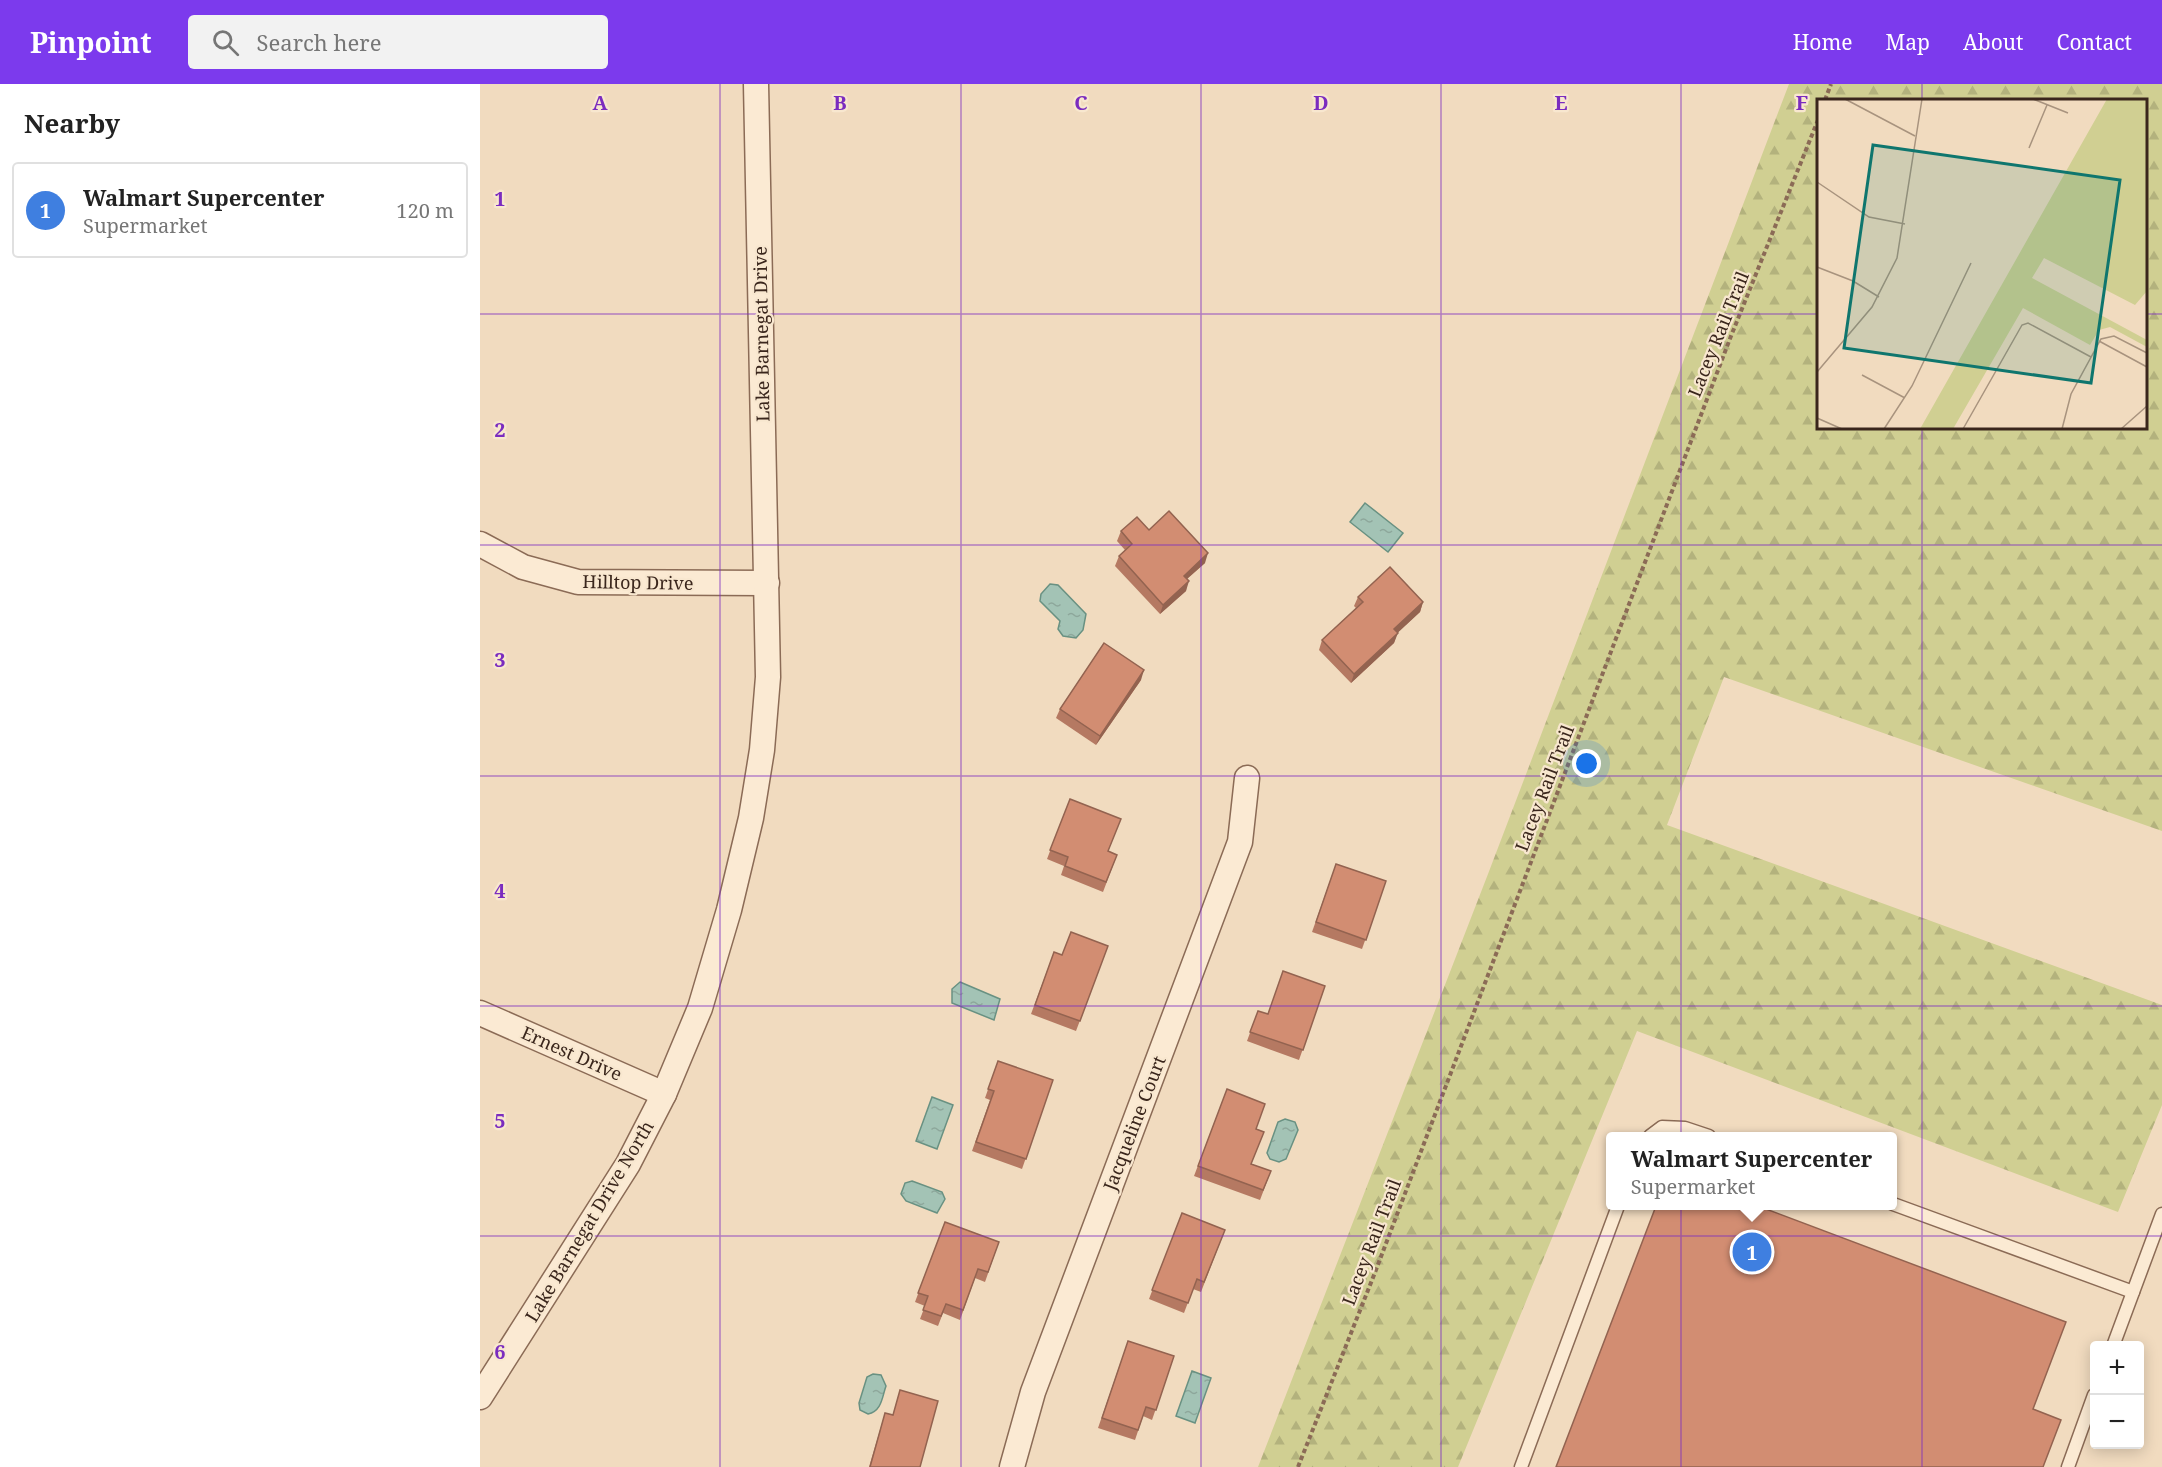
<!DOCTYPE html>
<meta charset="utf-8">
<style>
:root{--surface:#fff;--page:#f2f2f2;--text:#222;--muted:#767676;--line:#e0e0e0;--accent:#7c3aed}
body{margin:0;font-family:"Noto Serif",serif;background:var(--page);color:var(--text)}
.controls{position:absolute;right:18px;bottom:18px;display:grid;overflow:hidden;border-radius:6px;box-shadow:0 3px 15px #0003}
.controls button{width:54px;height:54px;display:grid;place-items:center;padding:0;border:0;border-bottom:2px solid var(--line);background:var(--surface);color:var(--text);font:30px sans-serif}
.you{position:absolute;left:1107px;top:680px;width:21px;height:21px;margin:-15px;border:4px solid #fff;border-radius:50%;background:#1a73e8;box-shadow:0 0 0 9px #1a73e833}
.badge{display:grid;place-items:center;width:39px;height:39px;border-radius:50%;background:var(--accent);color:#fff;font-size:20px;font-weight:700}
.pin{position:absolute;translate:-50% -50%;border:3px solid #fff;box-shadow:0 2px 6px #0006}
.popup{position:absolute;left:1126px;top:1048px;width:291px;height:78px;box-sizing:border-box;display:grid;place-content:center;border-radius:6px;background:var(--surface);filter:drop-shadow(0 2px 4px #0005);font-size:20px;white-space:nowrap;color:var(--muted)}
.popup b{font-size:22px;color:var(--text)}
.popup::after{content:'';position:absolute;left:50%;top:100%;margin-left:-12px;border:12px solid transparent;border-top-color:var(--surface)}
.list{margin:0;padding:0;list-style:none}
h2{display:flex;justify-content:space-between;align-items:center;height:78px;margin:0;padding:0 24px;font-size:26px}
h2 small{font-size:20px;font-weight:400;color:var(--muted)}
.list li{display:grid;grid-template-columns:39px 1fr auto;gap:18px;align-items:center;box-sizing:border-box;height:96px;margin:0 12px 12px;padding:0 12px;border:2px solid var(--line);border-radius:6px}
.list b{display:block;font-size:22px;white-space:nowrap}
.list p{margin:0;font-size:20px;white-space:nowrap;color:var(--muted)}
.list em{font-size:20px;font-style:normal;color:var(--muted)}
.icon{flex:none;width:33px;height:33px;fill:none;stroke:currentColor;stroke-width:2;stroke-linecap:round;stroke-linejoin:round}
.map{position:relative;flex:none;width:1682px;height:1383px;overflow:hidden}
header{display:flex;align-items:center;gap:36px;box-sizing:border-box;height:84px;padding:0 30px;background:var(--accent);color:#fff}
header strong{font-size:28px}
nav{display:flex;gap:33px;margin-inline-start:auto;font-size:21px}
.search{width:420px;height:54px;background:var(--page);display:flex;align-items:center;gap:15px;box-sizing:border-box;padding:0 21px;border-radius:6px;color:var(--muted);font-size:22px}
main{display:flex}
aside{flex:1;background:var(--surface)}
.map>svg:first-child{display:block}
.forest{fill:url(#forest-firs);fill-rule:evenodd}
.water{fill:url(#water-ripples);stroke:#699182;stroke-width:1.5}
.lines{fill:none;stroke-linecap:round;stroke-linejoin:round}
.service-casing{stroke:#8b6b56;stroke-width:15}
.minor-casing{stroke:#8b6b56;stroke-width:27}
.path{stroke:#8b6b56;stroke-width:4;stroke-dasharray:4.5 3;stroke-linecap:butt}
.service{stroke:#fbead3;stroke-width:12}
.minor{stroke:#fbead3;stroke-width:24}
.wall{fill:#b57962}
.shaded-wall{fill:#936350}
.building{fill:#d28d72;stroke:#936350;stroke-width:1.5}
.grid{fill:none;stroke:#7b2cbf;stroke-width:1.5;stroke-opacity:0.55}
.labels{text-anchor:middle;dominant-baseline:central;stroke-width:4.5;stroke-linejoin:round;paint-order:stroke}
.street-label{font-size:18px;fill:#3a261c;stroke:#f8e7cf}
.inset-road{fill:none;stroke:#a8937e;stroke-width:1.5}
.view{fill:#0f766e;fill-opacity:0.15;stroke:#0f766e;stroke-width:3}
.inset-edge{fill:none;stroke:#3a261c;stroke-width:3}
.grid-label{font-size:20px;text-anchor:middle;font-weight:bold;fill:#7b2cbf;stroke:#f8e7cf;stroke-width:4.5;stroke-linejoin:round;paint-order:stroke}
</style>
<header>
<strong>Pinpoint</strong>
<div class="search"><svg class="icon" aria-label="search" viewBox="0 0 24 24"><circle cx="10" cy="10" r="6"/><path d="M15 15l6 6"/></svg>Search here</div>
<nav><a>Home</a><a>Map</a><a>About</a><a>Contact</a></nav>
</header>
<main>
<aside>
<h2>Nearby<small></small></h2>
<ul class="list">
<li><span class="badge" style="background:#3f7fe0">1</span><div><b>Walmart Supercenter</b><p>Supermarket</p></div><em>120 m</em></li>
</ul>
</aside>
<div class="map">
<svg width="1682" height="1383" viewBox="0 0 1682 1383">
<defs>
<pattern id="forest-firs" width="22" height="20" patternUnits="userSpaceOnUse" patternTransform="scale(1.5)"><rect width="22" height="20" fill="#d0cf92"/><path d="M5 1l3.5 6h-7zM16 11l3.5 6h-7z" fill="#b3b27d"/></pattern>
<pattern id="water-ripples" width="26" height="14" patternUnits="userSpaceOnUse" patternTransform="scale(1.5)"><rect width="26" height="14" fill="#a3c3b5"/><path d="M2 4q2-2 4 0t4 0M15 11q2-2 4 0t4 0" fill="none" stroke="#8da79b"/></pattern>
</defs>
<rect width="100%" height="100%" fill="#f1dbbf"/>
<!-- forest -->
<path class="forest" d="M1309,0H1682V747L1244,593L1187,741L1682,921V1021L1638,1128L1157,947L978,1383H778L1008,790ZM1338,16H1666V344H1338Z"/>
<!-- water -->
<g class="water">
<polygon points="885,419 923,449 908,468 870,438"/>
<polygon points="570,500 578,501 606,530 603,546 596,554 583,552 578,545 580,537 560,517 561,510"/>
<polygon points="480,898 520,915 514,936 472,919 472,905"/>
<polygon points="452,1013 473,1021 457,1065 436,1057"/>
<polygon points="805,1035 815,1038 818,1046 806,1075 799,1078 790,1075 787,1069 798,1038"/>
<polygon points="432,1097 462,1108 465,1115 457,1129 426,1117 421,1110 425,1099"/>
<polygon points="712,1287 731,1294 715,1339 696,1332"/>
<path d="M393,1290L401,1291L406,1302C402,1313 402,1327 388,1330L380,1326L379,1319L387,1293Z"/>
</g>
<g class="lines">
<defs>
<g id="service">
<polyline points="1170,1052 1182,1043 1205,1044 1229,1052"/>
<polyline points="1413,1120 1653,1208"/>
<polyline points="1633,1262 1682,1130"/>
<polyline points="1041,1383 1138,1122"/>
<polyline points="1588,1383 1614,1311"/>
</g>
<g id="minor">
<polyline points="0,460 43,483 98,498 287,499"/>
<polyline points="0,929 184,1010"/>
<polyline points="0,1313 148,1080 184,1010 220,924 249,826 271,734 282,666 288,593 276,0"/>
<polyline points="532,1383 553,1308 760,758 767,694"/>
</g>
</defs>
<!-- service casing -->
<use href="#service" class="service-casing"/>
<!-- minor casing -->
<use href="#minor" class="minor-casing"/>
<!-- path -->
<g class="path">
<polyline points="1345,16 1351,0"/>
<polyline points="818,1383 894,1191 1251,252 1338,36"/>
</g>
<!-- service -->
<use href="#service" class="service"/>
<!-- minor -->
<use href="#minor" class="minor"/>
</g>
<!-- wall -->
<g class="wall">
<polygon points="669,446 725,479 707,495 706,507 680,530 635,482 639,472 645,466 637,457 641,447"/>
<polygon points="878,513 943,518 940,528 917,549 914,559 871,599 839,566 842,556 876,524 874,522"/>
<polygon points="661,596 616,661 576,634 580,625"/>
<polygon points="590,715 628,768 637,771 623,808 581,791 584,782 567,775"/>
<polygon points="856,780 906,797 882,865 832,848"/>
<polygon points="628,862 596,947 551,930 574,868 582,871"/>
<polygon points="845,902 819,976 767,957 778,927 787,930"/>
<polygon points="518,977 573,996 542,1085 492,1067 510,1016 505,1014"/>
<polygon points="747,1005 776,1045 771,1080 791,1087 780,1116 714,1092"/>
<polygon points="702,1129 745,1146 721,1208 713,1205 704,1229 669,1215"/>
<polygon points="465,1138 519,1158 505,1198 495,1194 480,1236 463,1229 458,1242 440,1235 445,1222 435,1218"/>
<polygon points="648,1257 694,1272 672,1336 663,1332 655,1356 618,1344"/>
<polygon points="420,1306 440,1383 389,1383 405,1329 413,1331"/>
</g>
<!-- shaded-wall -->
<g class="shaded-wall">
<polygon points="728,469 725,479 700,501 704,492"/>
<polygon points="709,497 706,507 680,530 683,521"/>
<polygon points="943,518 940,528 911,555 914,545"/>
<polygon points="918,549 914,559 871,599 874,590"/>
<polygon points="664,586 661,596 616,661 620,652"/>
</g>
<!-- building -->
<g class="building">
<polygon points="689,427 728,469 704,492 709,497 683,521 639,472 652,460 641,447 657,433 669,446"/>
<polygon points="910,483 943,518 914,545 918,549 874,590 842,556 883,518 878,513"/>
<polygon points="624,559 664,586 620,652 580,625"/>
<polygon points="590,715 641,735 628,767 637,771 626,798 585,782 588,773 570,766"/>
<polygon points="856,780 906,797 886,856 836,838"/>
<polygon points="591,848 628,862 600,937 555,921 574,868 582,871"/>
<polygon points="803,887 845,902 823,966 770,948 778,927 788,930"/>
<polygon points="518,977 573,996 546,1075 496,1058 514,1007 508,1005"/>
<polygon points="747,1005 785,1020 776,1045 784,1048 771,1080 791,1087 783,1106 718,1082"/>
<polygon points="1176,1122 1278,1122 1586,1238 1553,1325 1581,1336 1563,1383 1076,1383"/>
<polygon points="702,1129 745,1146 724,1198 717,1195 708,1219 672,1206"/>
<polygon points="465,1138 519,1158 508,1188 498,1185 483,1226 466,1220 461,1232 443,1226 448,1212 438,1209"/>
<polygon points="648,1257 694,1272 676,1326 666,1323 658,1346 622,1334"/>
<polygon points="420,1306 458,1317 440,1383 390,1383 405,1329 413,1331"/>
</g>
<!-- grid -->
<path class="grid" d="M240,0V1383M481,0V1383M721,0V1383M961,0V1383M1201,0V1383M1442,0V16M0,230H1338M1666,230H1682M1442,344V1383M0,461H1682M0,692H1682M0,922H1682M0,1152H1682"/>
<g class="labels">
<!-- street labels -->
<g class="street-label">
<text transform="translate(281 250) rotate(-91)">Lake Barnegat Drive</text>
<text transform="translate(1238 250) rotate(-68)">Lacey Rail Trail</text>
<text transform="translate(158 498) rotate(1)">Hilltop Drive</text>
<text transform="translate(1064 704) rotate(-69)">Lacey Rail Trail</text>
<text transform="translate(92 969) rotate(24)">Ernest Drive</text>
<text transform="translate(654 1039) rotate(-69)">Jacqueline Court</text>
<text transform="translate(109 1137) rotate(-59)">Lake Barnegat Drive North</text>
<text transform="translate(891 1158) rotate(-69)">Lacey Rail Trail</text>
</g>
</g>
<!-- overview -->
<g transform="translate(1337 15)">
<rect width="330" height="330" fill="#f1dbbf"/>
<path d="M290,0H330V192L318,206L227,159L215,179L330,241V248L293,228L282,231L273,246L206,209L136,330H103Z" fill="#d0cf92"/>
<path class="inset-road" d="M28,0L98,37M216,0L251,14M212,49L230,6M0,83L52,118L88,125M0,168L36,182L62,198M282,242L330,268M0,273L55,208L80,159L105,0M45,276L88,299M0,319L25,330M67,330L95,287L154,164M146,330L205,226L211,224L274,258M245,330L254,295L284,240L297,237L330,254M304,330L330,307"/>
<path class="view" d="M56,46L303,81L274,284L27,249Z"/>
<rect width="330" height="330" class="inset-edge"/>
</g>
<g class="grid-label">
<text x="120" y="26">A</text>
<text x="360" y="26">B</text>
<text x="601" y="26">C</text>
<text x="841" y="26">D</text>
<text x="1081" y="26">E</text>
<text x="1322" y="26">F</text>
<text x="20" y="122">1</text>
<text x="20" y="353">2</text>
<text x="20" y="583">3</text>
<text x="20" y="814">4</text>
<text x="20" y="1044">5</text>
<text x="20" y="1275">6</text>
</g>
</svg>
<div class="controls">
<button>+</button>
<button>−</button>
</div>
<div class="you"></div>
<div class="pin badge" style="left:1272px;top:1168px;background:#3f7fe0">1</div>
<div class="popup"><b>Walmart Supercenter</b>Supermarket</div>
</div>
</main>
